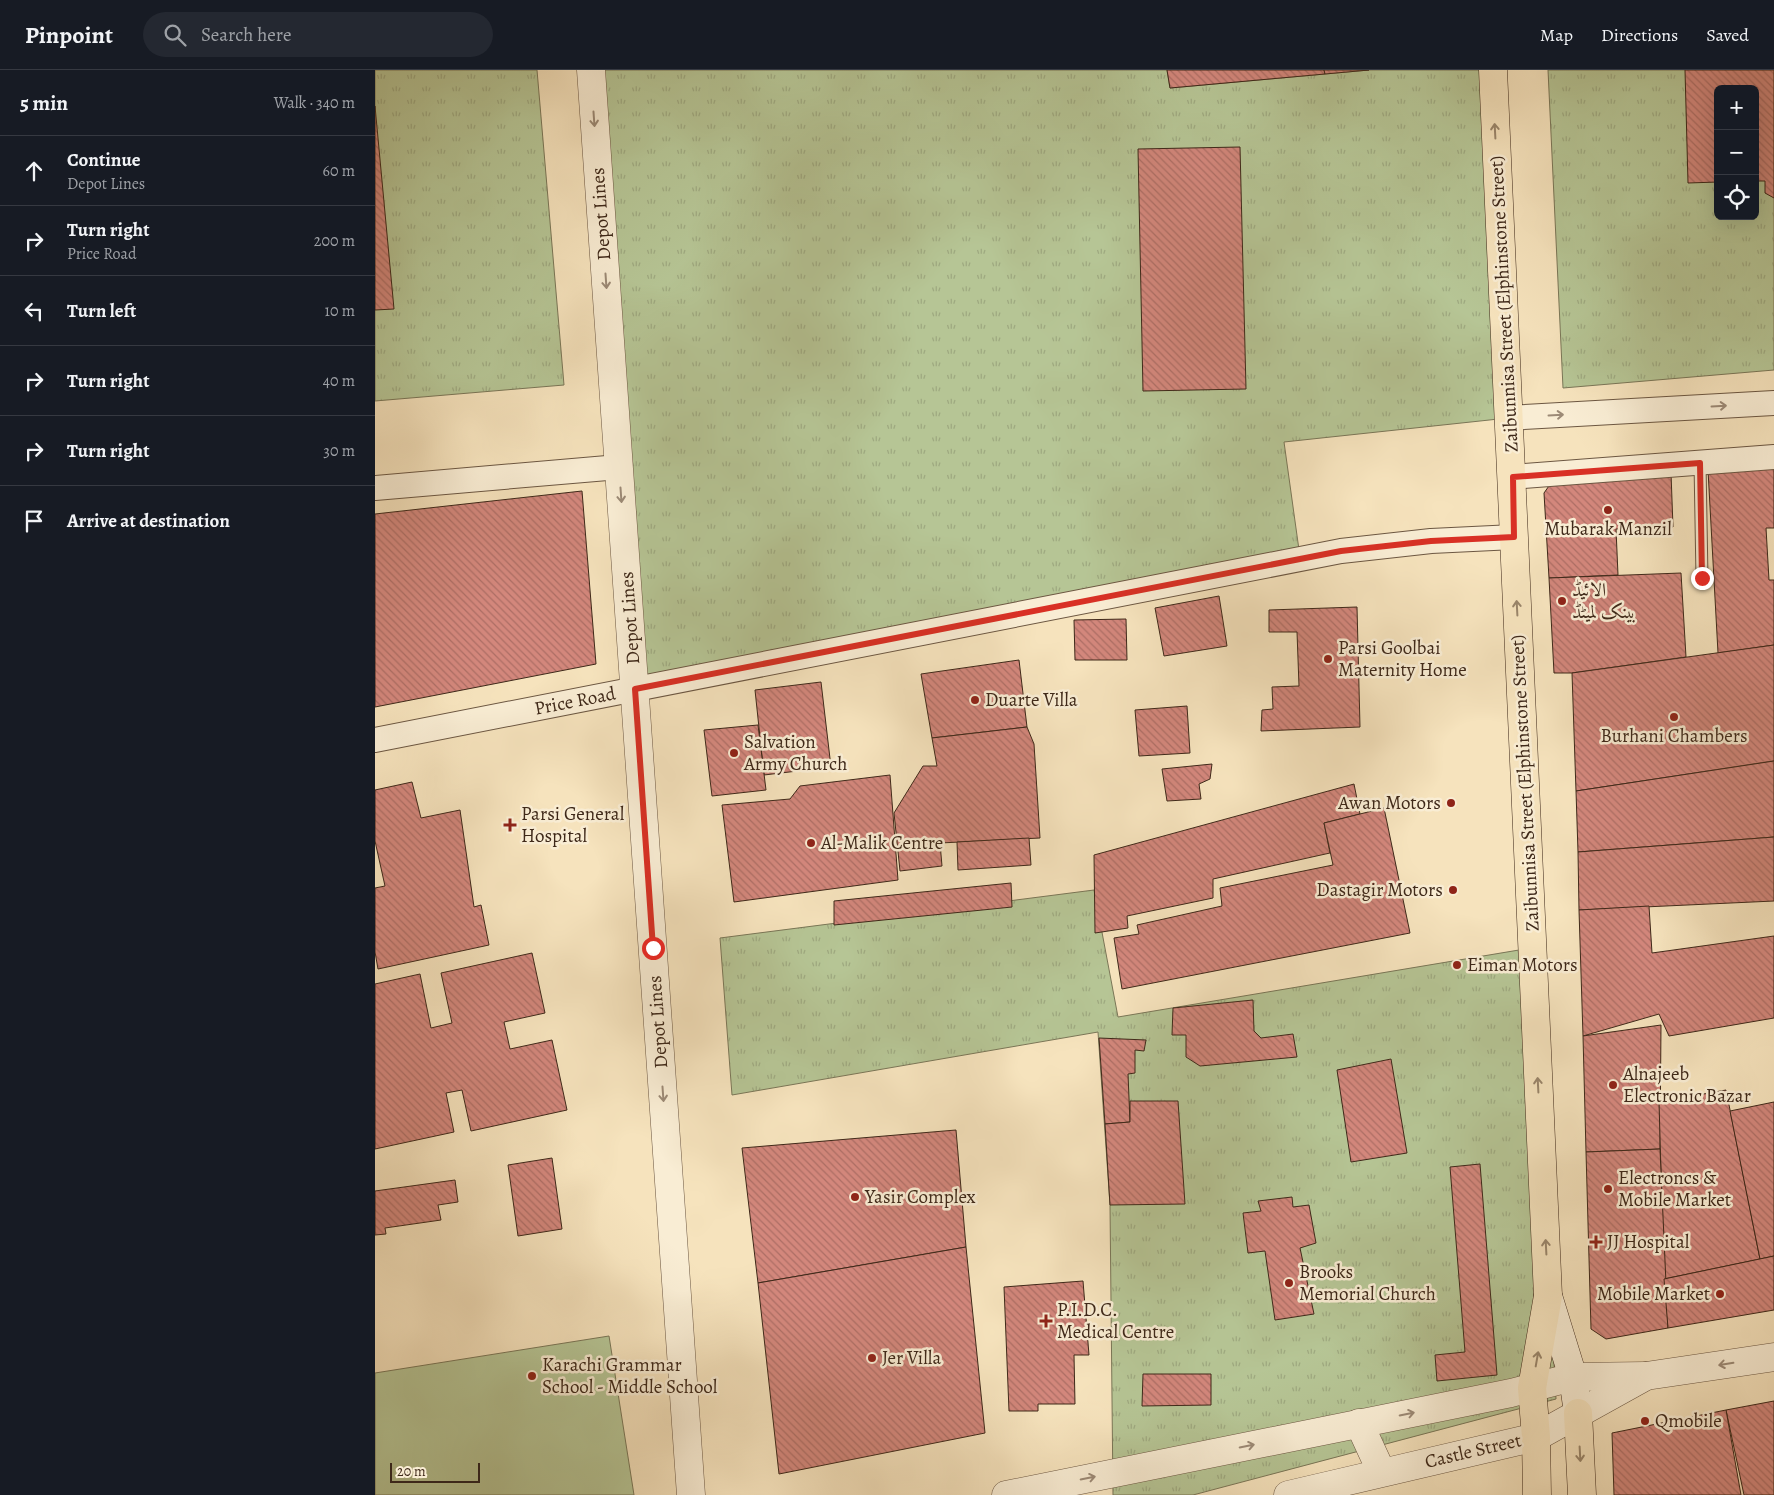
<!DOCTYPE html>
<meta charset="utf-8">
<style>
:root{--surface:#171b24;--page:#242831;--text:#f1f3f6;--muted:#9ea1a6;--line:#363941}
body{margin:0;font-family:Alegreya,Amiri,serif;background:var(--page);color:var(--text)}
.controls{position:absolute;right:15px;top:15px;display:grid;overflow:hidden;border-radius:8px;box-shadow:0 5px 20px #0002}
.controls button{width:45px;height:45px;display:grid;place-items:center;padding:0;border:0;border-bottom:1px solid var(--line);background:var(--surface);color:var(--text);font:25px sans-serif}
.scale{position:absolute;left:15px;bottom:12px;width:90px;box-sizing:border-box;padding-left:5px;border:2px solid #3e2819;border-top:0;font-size:14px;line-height:18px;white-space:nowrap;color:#3e2819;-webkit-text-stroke:4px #f9edd4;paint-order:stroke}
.stop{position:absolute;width:15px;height:15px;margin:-11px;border:4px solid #d93025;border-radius:50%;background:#fff}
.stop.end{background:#d93025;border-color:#fff;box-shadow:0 1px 5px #0008}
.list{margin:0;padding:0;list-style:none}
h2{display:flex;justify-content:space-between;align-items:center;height:65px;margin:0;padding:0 20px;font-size:21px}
h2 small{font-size:16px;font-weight:400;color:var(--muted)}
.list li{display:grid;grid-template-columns:32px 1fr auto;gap:15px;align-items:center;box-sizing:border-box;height:70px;padding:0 20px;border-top:1px solid var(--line)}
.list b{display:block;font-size:19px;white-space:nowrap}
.list p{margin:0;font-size:16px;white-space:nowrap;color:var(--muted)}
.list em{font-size:16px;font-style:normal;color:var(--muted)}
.icon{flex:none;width:28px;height:28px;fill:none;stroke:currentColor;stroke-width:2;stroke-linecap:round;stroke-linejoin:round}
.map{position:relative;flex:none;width:1399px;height:1425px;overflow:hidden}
header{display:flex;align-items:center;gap:30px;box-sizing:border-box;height:70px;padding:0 25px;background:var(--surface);border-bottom:1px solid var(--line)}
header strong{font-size:24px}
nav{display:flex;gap:28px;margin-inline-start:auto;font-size:18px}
.search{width:350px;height:45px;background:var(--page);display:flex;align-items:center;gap:12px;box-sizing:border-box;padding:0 18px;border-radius:28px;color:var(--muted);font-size:19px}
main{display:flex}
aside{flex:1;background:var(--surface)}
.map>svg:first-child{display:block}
.grass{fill:url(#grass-tufts);stroke:#7a7657;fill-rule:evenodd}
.pitch{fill:#b6c595;stroke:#7a7657}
.building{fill:url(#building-back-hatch);stroke:#3e2819}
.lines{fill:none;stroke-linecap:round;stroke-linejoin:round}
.service-casing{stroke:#6c5742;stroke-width:13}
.minor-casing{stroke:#6c5742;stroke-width:26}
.tertiary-casing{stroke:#6c5742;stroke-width:29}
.secondary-casing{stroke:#3e2819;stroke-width:29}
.primary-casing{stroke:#3e2819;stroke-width:29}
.service{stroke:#f9edd4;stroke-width:11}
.minor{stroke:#f9edd4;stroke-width:24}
.tertiary{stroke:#f9edd4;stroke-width:28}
.secondary{stroke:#f9edd4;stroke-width:28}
.primary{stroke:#f6e3bd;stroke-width:28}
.oneway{stroke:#9c8a76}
.oneway2{stroke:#9a866b}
.route{stroke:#d93025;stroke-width:6}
.poi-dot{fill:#8f2418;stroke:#f9edd4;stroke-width:2}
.labels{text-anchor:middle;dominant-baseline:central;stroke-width:5;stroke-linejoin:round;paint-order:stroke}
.street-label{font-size:19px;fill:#3e2819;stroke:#f9edd4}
.poi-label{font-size:19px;fill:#3e2819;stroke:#f9edd4;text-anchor:start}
</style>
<header>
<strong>Pinpoint</strong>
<div class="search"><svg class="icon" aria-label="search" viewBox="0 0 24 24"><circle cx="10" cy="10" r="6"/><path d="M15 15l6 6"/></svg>Search here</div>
<nav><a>Map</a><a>Directions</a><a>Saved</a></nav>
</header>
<main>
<aside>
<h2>5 min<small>Walk · 340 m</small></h2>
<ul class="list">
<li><svg class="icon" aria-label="ahead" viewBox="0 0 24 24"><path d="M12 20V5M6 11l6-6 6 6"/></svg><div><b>Continue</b><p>Depot Lines</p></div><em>60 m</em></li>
<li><svg class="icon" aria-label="right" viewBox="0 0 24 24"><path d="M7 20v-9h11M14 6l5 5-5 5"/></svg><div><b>Turn right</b><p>Price Road</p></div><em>200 m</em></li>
<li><svg class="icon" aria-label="left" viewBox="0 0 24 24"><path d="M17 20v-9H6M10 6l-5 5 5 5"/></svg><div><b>Turn left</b></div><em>10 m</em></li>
<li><svg class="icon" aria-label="right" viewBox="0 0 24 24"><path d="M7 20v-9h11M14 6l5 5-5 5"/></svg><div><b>Turn right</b></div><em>40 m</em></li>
<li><svg class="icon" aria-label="right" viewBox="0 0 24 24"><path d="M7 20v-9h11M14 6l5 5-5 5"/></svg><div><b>Turn right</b></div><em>30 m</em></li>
<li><svg class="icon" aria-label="arrive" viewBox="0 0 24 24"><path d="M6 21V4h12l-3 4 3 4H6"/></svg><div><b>Arrive at destination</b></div></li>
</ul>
</aside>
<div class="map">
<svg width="1399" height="1425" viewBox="0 0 1399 1425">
<defs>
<pattern id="grass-tufts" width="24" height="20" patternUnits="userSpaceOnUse" patternTransform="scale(1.25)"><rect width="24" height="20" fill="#b6c595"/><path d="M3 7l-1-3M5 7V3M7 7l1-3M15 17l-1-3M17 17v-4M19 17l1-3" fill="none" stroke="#9ea980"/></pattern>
<pattern id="building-back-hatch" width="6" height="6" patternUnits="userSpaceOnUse" patternTransform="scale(1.25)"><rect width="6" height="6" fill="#d3877c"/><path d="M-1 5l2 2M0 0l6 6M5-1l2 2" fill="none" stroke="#ad6e65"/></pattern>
</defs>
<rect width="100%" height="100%" fill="#f6e3bd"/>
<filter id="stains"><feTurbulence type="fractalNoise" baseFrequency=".004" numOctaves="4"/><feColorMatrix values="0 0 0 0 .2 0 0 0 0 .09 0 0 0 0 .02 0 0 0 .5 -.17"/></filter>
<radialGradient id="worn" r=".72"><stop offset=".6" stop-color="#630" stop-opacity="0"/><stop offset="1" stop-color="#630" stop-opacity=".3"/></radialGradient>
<!-- grass -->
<g class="grass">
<polygon points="0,0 162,0 189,315 0,331"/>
<polygon points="216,0 792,0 795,18 994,0 1118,0 1133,348 909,372 925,487 260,619"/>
<path d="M1173,0H1399V300L1188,318ZM1343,19H1380V146H1343Z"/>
<polygon points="719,820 743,947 1156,878 1181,1329 818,1425 738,1425 735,1135 723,962 357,1025 345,868"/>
</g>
<!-- pitch -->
<polygon class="pitch" points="234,1266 259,1425 0,1425 0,1303"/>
<!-- building -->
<g class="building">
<polygon points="792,0 949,0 950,4 795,18"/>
<polygon points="949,0 994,0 950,4"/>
<polygon points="1310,0 1399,0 1399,128 1390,123 1390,111 1380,111 1380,19 1343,19 1343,112 1313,113"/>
<polygon points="0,36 19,239 0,240"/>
<polygon points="865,77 871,319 768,321 763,79"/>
<polygon points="1399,394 1399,458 1391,458 1394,510 1399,510 1399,575 1343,583 1333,400"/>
<polygon points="1296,403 1298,457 1241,459 1243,505 1174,508 1169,423 1176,413"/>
<polygon points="207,421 221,594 0,637 0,444"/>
<polygon points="1306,503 1311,587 1197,603 1179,603 1174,508"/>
<polygon points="844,526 852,576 789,586 780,538"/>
<polygon points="982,537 985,657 886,661 887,640 898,639 897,617 924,616 922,562 894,562 894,540"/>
<polygon points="751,549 752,590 700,590 699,550"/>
<polygon points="1399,575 1399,691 1201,721 1197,603"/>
<polygon points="644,590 652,657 557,668 546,604"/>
<polygon points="446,612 456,697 389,705 380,620"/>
<polygon points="812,636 815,683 764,686 760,640"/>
<polygon points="383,655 391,720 337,726 329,660"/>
<polygon points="652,657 659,674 665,768 565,773 567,796 525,801 519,743 548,696 562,696 557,668"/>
<polygon points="1399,691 1399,767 1203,782 1201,721"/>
<polygon points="837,694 835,709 824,714 826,729 792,731 787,699"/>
<polygon points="515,705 523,810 359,832 347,735 415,729 425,716"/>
<polygon points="37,712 46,748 85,740 99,837 106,835 114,875 3,899 0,882 0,818 10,816 0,771 0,720"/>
<polygon points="979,714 985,744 949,753 955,783 838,809 838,828 752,846 753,858 720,863 719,785"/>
<polygon points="1009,738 1035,863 747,919 739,868 764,864 762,855 847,836 845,818 958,795 949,753"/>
<polygon points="1399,767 1399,831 1204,840 1203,782"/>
<polygon points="654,768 656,795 583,800 582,772"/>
<polygon points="636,813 637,837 459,855 459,831"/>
<polygon points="1274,836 1277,883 1399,866 1399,948 1294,966 1284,944 1208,966 1204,840"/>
<polygon points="157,883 170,943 129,952 135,979 177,970 192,1040 96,1061 87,1020 71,1023 79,1062 0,1079 0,914 45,904 56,958 77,953 66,903"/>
<polygon points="878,930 879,961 886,968 918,964 922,987 825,996 811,987 811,965 797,965 798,938"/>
<polygon points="1286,955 1285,1079 1211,1082 1208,966"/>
<polygon points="724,968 771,970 769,981 760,980 760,1003 753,1004 755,1052 730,1054"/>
<polygon points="1016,989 1032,1083 976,1092 962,1000"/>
<polygon points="1351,1020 1385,1189 1289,1209 1284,1032"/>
<polygon points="755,1031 803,1031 810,1134 735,1135 730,1054 755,1052"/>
<polygon points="1399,1032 1399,1186 1385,1189 1355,1041"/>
<polygon points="581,1060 591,1177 383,1213 367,1078"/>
<polygon points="1285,1079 1293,1258 1231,1269 1216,1259 1211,1082"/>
<polygon points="177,1088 187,1159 143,1166 133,1095"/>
<polygon points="1105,1094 1122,1305 1062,1311 1060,1285 1090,1282 1075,1097"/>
<polygon points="80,1110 83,1132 63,1135 66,1150 10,1158 11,1164 0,1165 0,1121"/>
<polygon points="917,1127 918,1137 934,1135 941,1173 925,1178 939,1244 900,1250 890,1181 873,1183 868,1143 886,1141 883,1131"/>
<polygon points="591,1177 610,1363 404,1404 383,1213"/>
<polygon points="1399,1186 1399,1240 1293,1258 1289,1209"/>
<polygon points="708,1211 714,1285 699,1285 700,1334 663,1334 663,1341 634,1341 629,1217"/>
<polygon points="768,1304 836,1304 836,1335 767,1336"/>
<polygon points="1399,1331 1399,1425 1369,1425 1351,1340"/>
<polygon points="1351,1340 1366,1425 1239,1425 1237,1363"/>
</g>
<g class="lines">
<defs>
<polyline id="service" points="1325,393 1327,508"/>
<g id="minor">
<polyline points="1133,348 1399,333"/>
<polyline points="1137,407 1399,387"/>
<polyline points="0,418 244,397"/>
<polyline points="0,670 966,481 1056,471 1139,467"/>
</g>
<g id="tertiary">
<polyline points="216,0 316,1425"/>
<polyline points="984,1353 1006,1401"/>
<polyline points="631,1425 1136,1323 1198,1307 1271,1306"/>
<polyline points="913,1425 1161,1367 1271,1306 1399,1287"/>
</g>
<polyline id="secondary" points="1173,1226 1198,1307 1203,1343"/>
<g id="primary">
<polyline points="1118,0 1173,1226 1157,1318 1161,1367 1162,1425"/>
<polyline points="1203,1343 1207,1425"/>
</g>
</defs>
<!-- service casing -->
<use href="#service" class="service-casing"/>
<!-- minor casing -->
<use href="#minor" class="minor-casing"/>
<!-- tertiary casing -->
<use href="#tertiary" class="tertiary-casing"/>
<!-- secondary casing -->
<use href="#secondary" class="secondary-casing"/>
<!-- primary casing -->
<use href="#primary" class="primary-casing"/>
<!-- service -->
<use href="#service" class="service"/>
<!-- minor -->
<use href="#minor" class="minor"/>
<!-- tertiary -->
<use href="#tertiary" class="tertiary"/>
<!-- secondary -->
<use href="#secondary" class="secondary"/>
<!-- primary -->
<use href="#primary" class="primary"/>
</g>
<!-- one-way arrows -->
<defs><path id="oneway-shaft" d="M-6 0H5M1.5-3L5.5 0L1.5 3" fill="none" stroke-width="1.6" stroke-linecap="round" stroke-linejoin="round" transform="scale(1.25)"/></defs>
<g class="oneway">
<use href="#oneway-shaft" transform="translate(219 49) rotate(86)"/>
<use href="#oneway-shaft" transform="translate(231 211) rotate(86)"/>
<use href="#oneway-shaft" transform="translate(1344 336) rotate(-3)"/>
<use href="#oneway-shaft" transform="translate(1181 345) rotate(-3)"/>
<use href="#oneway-shaft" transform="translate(246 425) rotate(86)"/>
<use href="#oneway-shaft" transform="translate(288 1024) rotate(86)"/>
<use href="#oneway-shaft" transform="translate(1351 1294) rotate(171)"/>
<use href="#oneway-shaft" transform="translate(1032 1344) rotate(-11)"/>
<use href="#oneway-shaft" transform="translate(872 1376) rotate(-11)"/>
<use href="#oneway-shaft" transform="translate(713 1408) rotate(-11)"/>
</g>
<g class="oneway2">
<use href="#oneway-shaft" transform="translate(1120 61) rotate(-93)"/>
<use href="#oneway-shaft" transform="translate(1142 538) rotate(-93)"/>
<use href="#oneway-shaft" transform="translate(1163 1015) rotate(-93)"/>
<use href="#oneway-shaft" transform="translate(1171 1177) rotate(-93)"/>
<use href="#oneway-shaft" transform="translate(1162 1289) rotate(-80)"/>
<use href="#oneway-shaft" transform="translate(1205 1384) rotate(87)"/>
</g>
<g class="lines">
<!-- route -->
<polyline class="route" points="278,878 260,619 966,481 1056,471 1139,467 1138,407 1325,393 1327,508"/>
</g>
<!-- markers -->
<g class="poi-dot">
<circle cx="1233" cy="440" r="5"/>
<circle cx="1187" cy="531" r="5"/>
<circle cx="953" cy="589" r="5"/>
<circle cx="600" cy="630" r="5"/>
<circle cx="1299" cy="647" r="5"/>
<circle cx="359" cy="683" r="5"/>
<circle cx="1076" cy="733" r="5"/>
<path d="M132.5 747.5h5v5h5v5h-5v5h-5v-5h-5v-5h5z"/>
<circle cx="436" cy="773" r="5"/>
<circle cx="1078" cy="820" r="5"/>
<circle cx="1082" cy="895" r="5"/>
<circle cx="1238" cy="1015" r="5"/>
<circle cx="1233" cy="1119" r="5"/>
<circle cx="480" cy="1127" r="5"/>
<path d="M1218.5 1164.5h5v5h5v5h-5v5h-5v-5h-5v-5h5z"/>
<circle cx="914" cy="1213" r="5"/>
<circle cx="1345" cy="1224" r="5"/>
<path d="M668.5 1243.5h5v5h5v5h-5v5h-5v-5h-5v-5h5z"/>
<circle cx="497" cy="1288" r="5"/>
<circle cx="157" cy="1306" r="5"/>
<circle cx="1270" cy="1351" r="5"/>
</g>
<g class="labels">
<!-- street labels -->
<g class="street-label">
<text transform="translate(226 144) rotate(-94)">Depot Lines</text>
<text transform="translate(1129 234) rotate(-93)">Zaibunnisa Street (Elphinstone Street)</text>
<text transform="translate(255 548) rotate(-94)">Depot Lines</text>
<text transform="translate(200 631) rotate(-11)">Price Road</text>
<text transform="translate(1150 713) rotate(-93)">Zaibunnisa Street (Elphinstone Street)</text>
<text transform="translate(283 952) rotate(-94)">Depot Lines</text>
<text transform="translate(1098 1381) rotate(-13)">Castle Street</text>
</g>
<!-- poi labels -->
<g class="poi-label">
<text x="1233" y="459" text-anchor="middle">Mubarak Manzil</text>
<text x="1197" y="520">الائیڈ<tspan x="1197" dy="22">بینک لمیٹڈ</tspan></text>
<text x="963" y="578">Parsi Goolbai<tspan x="963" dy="22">Maternity Home</tspan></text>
<text x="610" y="630">Duarte Villa</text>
<text x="1299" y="666" text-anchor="middle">Burhani Chambers</text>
<text x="369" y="672">Salvation<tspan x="369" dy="22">Army Church</tspan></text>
<text x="1066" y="733" text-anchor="end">Awan Motors</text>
<text x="146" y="744">Parsi General<tspan x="146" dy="22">Hospital</tspan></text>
<text x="446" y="773">Al-Malik Centre</text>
<text x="1068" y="820" text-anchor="end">Dastagir Motors</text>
<text x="1092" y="895">Eiman Motors</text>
<text x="1248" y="1004">Alnajeeb<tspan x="1248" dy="22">Electronic Bazar</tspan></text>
<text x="1243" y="1108">Electroncs &amp;<tspan x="1243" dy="22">Mobile Market</tspan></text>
<text x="490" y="1127">Yasir Complex</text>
<text x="1232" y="1172">JJ Hospital</text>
<text x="924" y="1202">Brooks<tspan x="924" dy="22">Memorial Church</tspan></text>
<text x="1335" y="1224" text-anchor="end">Mobile Market</text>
<text x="682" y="1240">P.I.D.C.<tspan x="682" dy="22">Medical Centre</tspan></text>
<text x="507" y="1288">Jer Villa</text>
<text x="167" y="1295">Karachi Grammar<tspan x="167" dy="22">School - Middle School</tspan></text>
<text x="1280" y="1351">Qmobile</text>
</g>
</g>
<rect width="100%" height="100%" filter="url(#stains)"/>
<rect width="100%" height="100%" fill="url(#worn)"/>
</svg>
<div class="controls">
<button>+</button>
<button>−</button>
<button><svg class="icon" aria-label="locate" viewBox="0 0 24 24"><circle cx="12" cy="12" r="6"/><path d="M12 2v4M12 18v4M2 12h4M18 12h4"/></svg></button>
</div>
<div class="scale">20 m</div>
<div class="stop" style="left:278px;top:878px"></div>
<div class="stop end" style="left:1327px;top:508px"></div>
</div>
</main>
